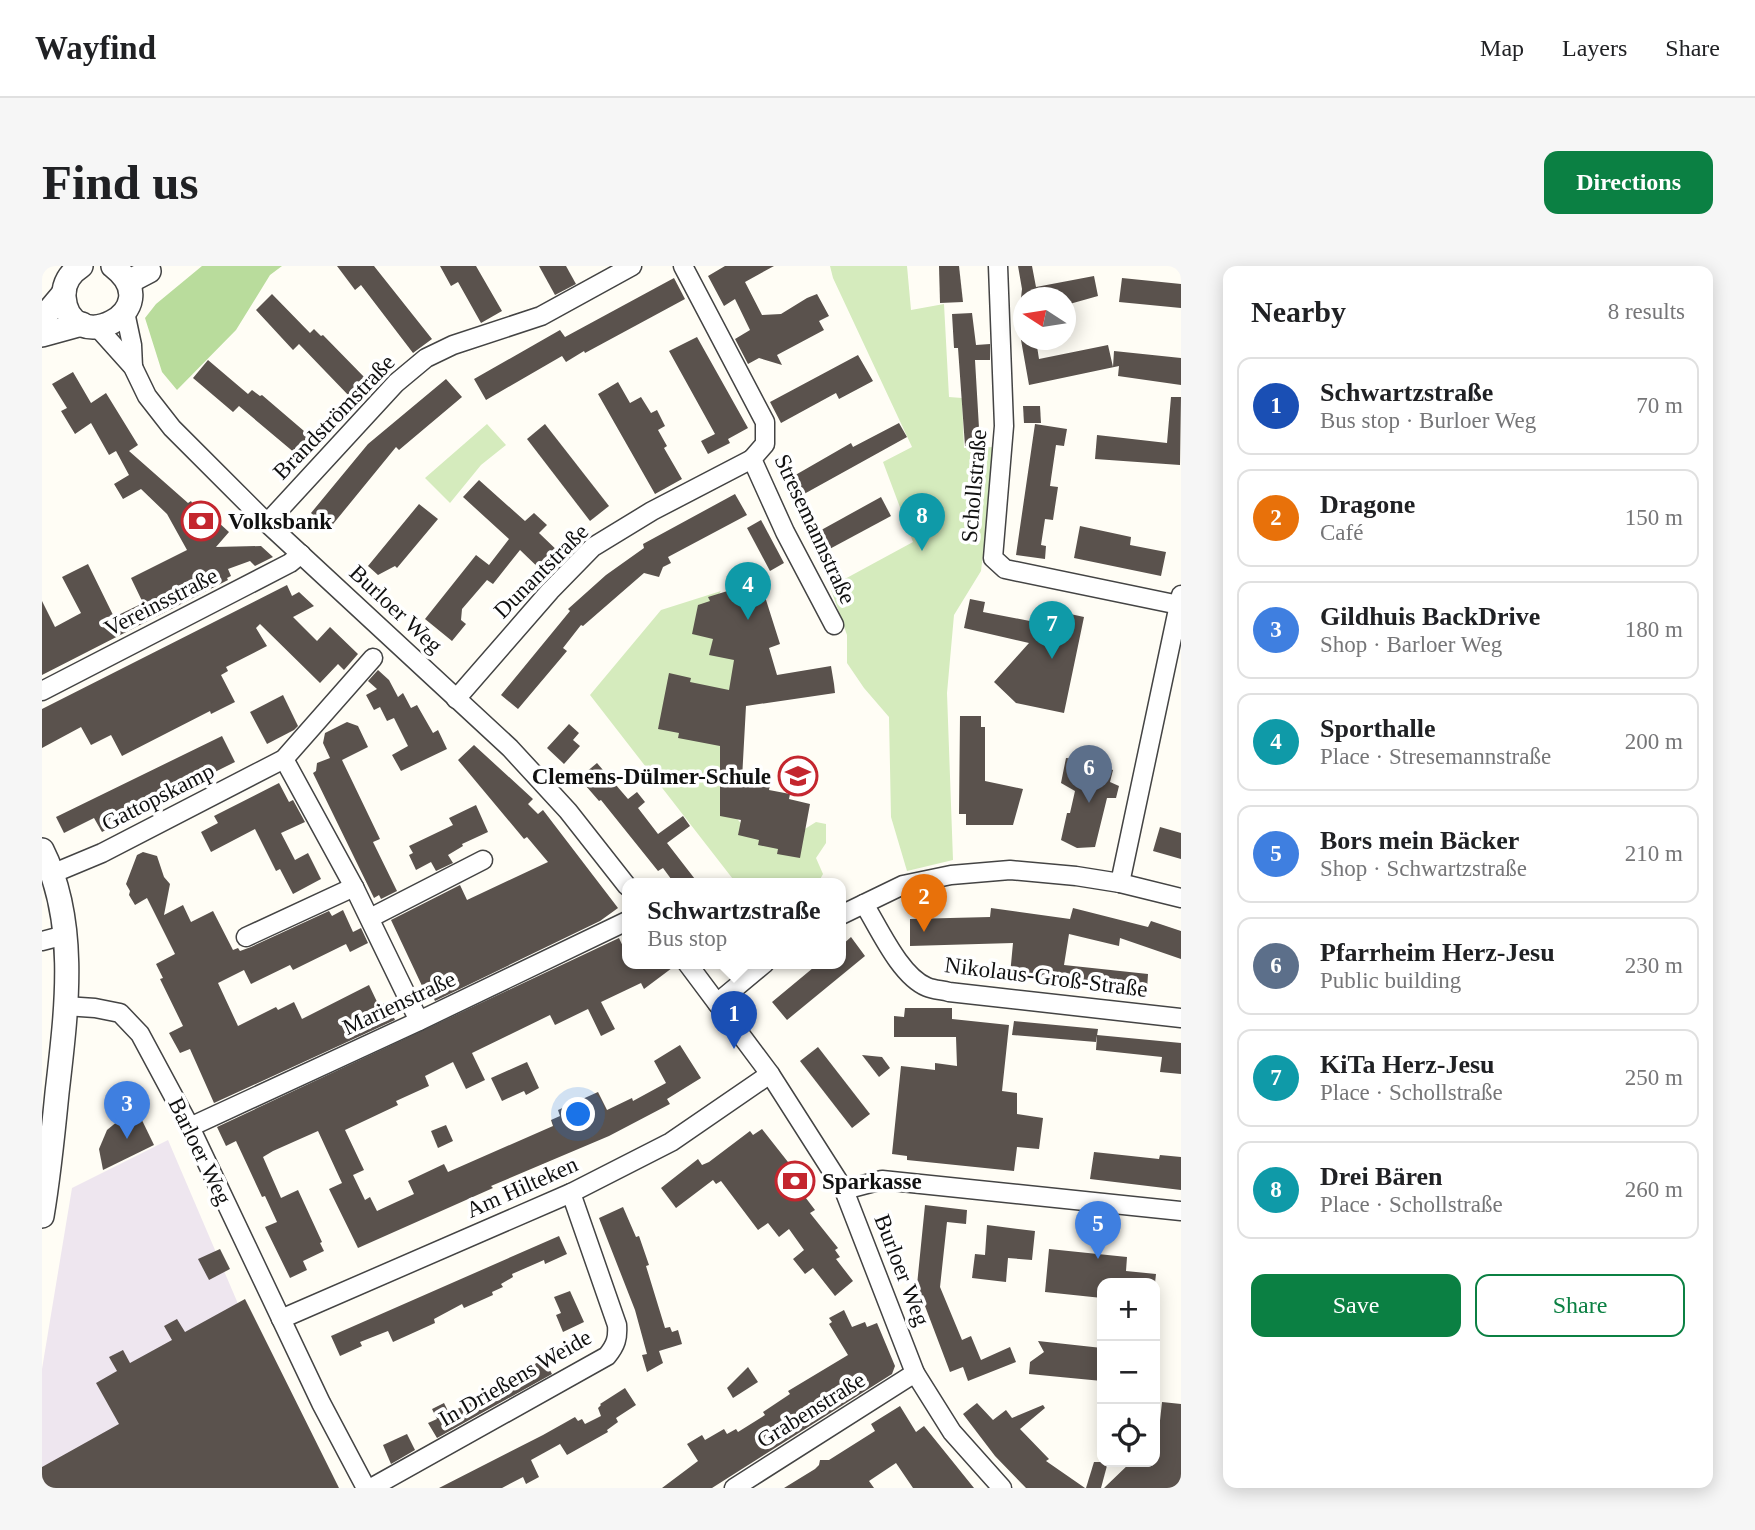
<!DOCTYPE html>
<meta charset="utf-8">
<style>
:root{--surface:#fff;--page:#f6f6f6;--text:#202124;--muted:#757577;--line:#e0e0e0;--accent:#0b8043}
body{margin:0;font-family:"Times New Roman",serif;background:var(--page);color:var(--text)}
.controls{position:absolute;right:21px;bottom:21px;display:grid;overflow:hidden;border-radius:14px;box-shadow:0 4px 18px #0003}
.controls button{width:63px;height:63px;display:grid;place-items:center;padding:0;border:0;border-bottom:2px solid var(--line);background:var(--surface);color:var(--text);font:35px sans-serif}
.compass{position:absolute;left:971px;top:21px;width:63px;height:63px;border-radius:50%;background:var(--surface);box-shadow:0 4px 18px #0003;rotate:282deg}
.you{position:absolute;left:537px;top:849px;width:24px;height:24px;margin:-18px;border:5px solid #fff;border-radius:50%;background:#1a73e8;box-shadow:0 0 0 10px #1a73e833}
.badge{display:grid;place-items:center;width:46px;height:46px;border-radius:50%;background:var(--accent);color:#fff;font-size:23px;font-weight:700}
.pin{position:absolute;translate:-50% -58px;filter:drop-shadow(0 2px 4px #0008)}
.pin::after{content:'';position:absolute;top:37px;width:24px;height:21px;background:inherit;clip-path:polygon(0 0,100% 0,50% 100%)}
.popup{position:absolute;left:580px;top:612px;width:224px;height:91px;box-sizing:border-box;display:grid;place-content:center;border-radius:14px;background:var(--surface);filter:drop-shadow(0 2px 5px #0005);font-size:23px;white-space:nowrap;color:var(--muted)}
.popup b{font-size:26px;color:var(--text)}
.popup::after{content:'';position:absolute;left:50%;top:100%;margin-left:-14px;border:14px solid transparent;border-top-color:var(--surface)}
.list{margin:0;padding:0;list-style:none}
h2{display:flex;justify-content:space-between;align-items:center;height:91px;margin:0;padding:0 28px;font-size:30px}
h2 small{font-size:23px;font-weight:400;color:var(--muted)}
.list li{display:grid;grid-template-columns:46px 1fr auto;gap:21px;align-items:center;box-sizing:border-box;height:98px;margin:0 14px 14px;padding:0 14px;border:2px solid var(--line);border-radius:14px}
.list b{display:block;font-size:26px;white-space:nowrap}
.list p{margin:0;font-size:23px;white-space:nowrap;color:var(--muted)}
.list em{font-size:23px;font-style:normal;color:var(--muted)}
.actions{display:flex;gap:14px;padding:21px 28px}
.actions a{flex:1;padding:16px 0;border:2px solid var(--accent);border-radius:14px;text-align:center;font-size:24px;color:var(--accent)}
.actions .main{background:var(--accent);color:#fff}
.icon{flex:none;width:38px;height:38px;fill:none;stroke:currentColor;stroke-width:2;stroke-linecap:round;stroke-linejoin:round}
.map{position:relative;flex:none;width:1139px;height:1222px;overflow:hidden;border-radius:14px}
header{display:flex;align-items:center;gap:42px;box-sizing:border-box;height:98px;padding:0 35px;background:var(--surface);border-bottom:2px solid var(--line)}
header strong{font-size:33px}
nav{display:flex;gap:38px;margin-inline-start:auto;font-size:24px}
.intro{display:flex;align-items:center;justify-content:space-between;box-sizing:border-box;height:168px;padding:0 42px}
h1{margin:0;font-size:49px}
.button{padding:18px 32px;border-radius:14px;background:var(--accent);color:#fff;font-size:24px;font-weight:700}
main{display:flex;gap:42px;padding:0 42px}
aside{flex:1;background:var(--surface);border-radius:14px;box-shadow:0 4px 18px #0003}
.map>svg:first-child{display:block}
.industrial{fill:#eee6ef}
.green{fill:#d5ebbd}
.forest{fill:#b9dc9c}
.building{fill:#5a524d}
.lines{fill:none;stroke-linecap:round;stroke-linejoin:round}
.minor-casing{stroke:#444;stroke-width:21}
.tertiary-casing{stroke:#444;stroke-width:26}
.minor{stroke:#fff;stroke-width:18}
.tertiary{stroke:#fff;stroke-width:23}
.labels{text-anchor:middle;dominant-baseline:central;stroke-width:7;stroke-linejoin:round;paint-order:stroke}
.street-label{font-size:23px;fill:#111;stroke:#fff}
.poi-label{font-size:23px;font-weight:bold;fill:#111;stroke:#fff;text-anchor:start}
</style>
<header>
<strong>Wayfind</strong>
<nav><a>Map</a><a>Layers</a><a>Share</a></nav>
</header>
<div class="intro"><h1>Find us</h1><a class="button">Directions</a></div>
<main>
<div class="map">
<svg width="1139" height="1222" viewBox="0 0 1139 1222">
<rect width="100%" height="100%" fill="#fffdf5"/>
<!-- industrial -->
<polygon class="industrial" points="126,874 241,1143 0,1222 0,1103 30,922"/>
<!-- green -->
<g class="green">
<polygon points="788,0 865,0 869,44 902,38 907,131 920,132 922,182 954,181 939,305 912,349 905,427 911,594 865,605 849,551 847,451 822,422 805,397 805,369 788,321 871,276 841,196 870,181 791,12"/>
<polygon points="445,158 464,179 439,199 408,237 383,212"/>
<polygon points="679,325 660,354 695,387 687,544 706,565 758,566 774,556 784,558 784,577 774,592 781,608 776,617 694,617 548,429 619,344"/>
</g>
<!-- forest -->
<polygon class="forest" points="160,0 240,0 228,9 194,64 135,124 120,106 103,52 114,38"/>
<!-- building -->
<g class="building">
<polygon points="295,0 332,0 390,73 371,87 319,19 313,24"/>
<polygon points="398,0 434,0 460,45 439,57 416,16 409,20"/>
<polygon points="497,0 524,0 534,18 513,29"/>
<polygon points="683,0 732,0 703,16 720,49 739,48 765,32 775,28 787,50 777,55 782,64 735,89 740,99 717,92 706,98 693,73 708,64 693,33 682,40 666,10"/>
<polygon points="897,0 917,0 921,36 898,37"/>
<polygon points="976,0 990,0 994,21 1052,10 1056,30 1024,39 1024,32 979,32 980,23"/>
<polygon points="632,12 643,33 543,87 542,85 524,96 520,90 444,134 432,113 518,64 523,71"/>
<polygon points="1080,12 1139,18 1139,42 1077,36"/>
<polygon points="230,28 268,67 272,63 279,70 281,69 326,115 309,132 257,78 251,84 214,44"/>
<polygon points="930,47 934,79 948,78 948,94 933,94 938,179 923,180 916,82 912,82 910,48"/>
<polygon points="655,71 706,162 686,173 688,177 666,188 659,175 673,168 627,85"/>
<polygon points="979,74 994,74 997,93 1066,79 1071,101 1072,85 1139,92 1139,119 1076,110 1077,100 987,119"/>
<polygon points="816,89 831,115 797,133 794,127 739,157 728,136"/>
<polygon points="166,94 206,128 210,124 218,130 220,129 269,171 254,188 197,140 191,146 151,112"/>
<polygon points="31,106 49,137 64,127 96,179 87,185 146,237 149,235 154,244 158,242 161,248 165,246 187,266 174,281 219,280 231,291 213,300 208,295 186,303 189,310 185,312 186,314 0,409 0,335 13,361 39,347 20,311 46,298 72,351 101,337 89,312 145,284 125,248 99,223 81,233 72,218 87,209 74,185 67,189 49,157 33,168 19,145 25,142 10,118"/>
<polygon points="404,113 420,131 357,184 354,181 287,263 269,247 326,178"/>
<polygon points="576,116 588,137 599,131 609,147 615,144 623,160 616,164 625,180 622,182 640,213 613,228 556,128"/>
<polygon points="1129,131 1139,131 1138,199 1053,193 1055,169 1125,177"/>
<polygon points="981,140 998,140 999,157 982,157"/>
<polygon points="857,157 865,171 753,233 743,215 809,177 811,181"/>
<polygon points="503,158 567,240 548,255 485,173"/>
<polygon points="993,158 1025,163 1022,180 1014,179 1008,220 1016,221 1011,254 1003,253 999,279 1004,280 1003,293 974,289"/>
<polygon points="437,214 483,255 492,247 505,259 497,267 521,290 504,309 478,284 451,318 445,314 420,343 419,354 424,358 410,375 383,353 434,289 447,299 467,273 421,231"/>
<polygon points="693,228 705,249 626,291 629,297 621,301 617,311 602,307 541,360 539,359 521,382 525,385 476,443 459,429 528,345 526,343 564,309 602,282 601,278"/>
<polygon points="839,231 849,250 782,286 772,268"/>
<polygon points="377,238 396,253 355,302 353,300 336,309 326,300"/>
<polygon points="719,254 742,297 728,305 705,262"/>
<polygon points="1038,260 1089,271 1088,279 1124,286 1119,310 1032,292"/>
<polygon points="718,315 738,378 727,382 735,409 789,400 792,418 793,427 704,440 700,513 728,519 727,524 748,528 747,533 768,538 758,592 735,588 736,583 716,579 717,574 696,569 699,554 678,550 678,480 636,472 637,467 616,463 627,407 649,412 648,416 687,424 692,394 667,389 671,373 650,368 656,339 668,335 666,331"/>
<polygon points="245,319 250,330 257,326 272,340 251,351 275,375 288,361 316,388 302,404 296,398 278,417 218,358 214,362 225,380 184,401 186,405 179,409 193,436 169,448 168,445 80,490 69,469 49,479 39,461 0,482 0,443"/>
<polygon points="928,333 943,336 941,346 993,356 994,349 1008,352 1010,344 1042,351 1022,447 974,437 952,416 987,377 922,362"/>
<polygon points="336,404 347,414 356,431 361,427 369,442 375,439 391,467 396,464 405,483 359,505 350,489 366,480 352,452 345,455 338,441 332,444 324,429 335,423 326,415"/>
<polygon points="241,429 256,460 252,464 225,478 208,446"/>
<polygon points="918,450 939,450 939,461 943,461 943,515 981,523 971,559 924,559 924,548 917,548"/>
<polygon points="305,456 316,460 326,481 300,494 338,573 331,576 355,625 339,633 337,629 332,632 271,507 274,505 275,497 288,492 281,477 283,467"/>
<polygon points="527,458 537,467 531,474 538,480 522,498 505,482"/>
<polygon points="180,470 193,496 72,556 73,559 60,566 52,552 22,567 14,551"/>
<polygon points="432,479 491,533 486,538 496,548 501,544 576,642 558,655 393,735 387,722 382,724 349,654 418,619 425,634 506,596 485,571 482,573 416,494"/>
<polygon points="1024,492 1044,494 1071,504 1068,516 1077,520 1074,532 1065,532 1053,581 1035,582 1019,574 1025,547 1028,547 1033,525 1019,517"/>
<polygon points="555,497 586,533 595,526 603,536 596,542 616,568 641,550 648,560 625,577 656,617 632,617 621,602 616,605 559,534 557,535 537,512"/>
<polygon points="237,517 247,536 251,534 263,556 239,567 253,594 266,587 279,613 251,628 238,603 234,605 213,563 169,586 159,566 176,557 172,550"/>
<polygon points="434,539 446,566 420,578 421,580 406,589 411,597 394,605 389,596 374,604 367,589 371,587 367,580 411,559 407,552"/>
<polygon points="1118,561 1139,567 1139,593 1111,585"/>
<polygon points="101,586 115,590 122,611 128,618 122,649 141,639 149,656 171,645 191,684 196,682 198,685 209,681 287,645 290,650 301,644 311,666 319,662 326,677 308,686 304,678 251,704 248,699 209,718 202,704 176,717 196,760 234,741 236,744 252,736 260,753 327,719 337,740 345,736 353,754 172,837 148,783 138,787 127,767 141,760 118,713 121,712 114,698 133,688 105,632 93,639 87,629 88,625 84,618 95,589"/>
<polygon points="949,642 1028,653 1031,642 1106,661 1109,655 1139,665 1139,693 1078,672 1077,680 1027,668 1022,699 1106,708 1105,724 968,709 971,677 868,680 868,653 948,651"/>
<polygon points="809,671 823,690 745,754 730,736 777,697 799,697 799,680"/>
<polygon points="577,672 585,689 585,697 634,699 602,723 599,717 559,736 573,763 559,770 546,743 513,759 508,749 430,787 443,814 424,823 411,796 383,810 387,820 354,835 356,839 303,864 322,904 311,909 323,934 328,931 335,945 350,938 372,928 366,915 402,898 406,906 511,860 509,854 518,850 516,844 556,826 565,844 590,832 591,835 624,817 612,795 638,779 659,812 625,833 628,838 567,870 449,920 451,922 316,982 287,923 300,917 276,865 231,885 221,891 239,932 256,924 280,976 278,977 282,985 261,995 265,1004 248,1012 223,961 235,956 223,930 220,931 194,875 184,880 175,861"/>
<polygon points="863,742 910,742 910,753 967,759 960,825 975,827 975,848 1001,852 997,883 975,881 972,905 865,894 865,890 850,888 859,800 893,804 893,797 915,800 914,771 852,771 852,750 862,751"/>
<polygon points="972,755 1056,763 1054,776 970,769"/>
<polygon points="1055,769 1139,777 1139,808 1118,806 1120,791 1054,784"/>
<polygon points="776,781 828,848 810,862 758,795"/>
<polygon points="820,789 840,791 848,802 837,811"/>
<polygon points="485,796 497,822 484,829 482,825 460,835 449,812"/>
<polygon points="97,848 112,879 61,904 57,883 65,864 82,850"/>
<polygon points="404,859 411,875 396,882 389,865"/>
<polygon points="720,863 757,910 751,915 773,944 768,947 796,982 793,984 798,991 794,993 811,1015 793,1030 771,1002 763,1008 751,993 762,984 747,963 737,971 726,957 716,964 679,915 674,918 671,914 634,942 619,922 656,893 660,899 667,896 708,865 711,869"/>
<polygon points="1052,886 1117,893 1118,889 1139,891 1139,924 1048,913"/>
<polygon points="883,939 925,944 924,958 905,956 898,1021 920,1074 929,1070 939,1094 968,1081 974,1096 926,1115 921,1101 908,1106 875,1019"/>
<polygon points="581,941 594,971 597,970 607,999 604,1000 623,1062 628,1061 630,1066 636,1064 640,1078 617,1085 621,1097 605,1106 600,1089 605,1088 593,1044 557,952"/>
<polygon points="945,959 993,965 990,994 966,992 964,1016 930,1012 933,988 943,989"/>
<polygon points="517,970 525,988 503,998 502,994 470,1008 471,1011 459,1018 461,1021 450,1026 451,1029 422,1042 420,1038 392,1053 393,1057 351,1076 346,1065 318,1076 320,1080 298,1090 289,1070"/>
<polygon points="178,983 188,1003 167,1014 156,993"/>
<polygon points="1007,983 1085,991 1084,1005 1114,1008 1113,1017 1060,1017 1060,1032 1003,1026"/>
<polygon points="528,1025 542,1056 521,1066 514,1049 519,1047 512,1031"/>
<polygon points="203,1033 297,1222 0,1222 0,1201 77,1158 54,1117 75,1105 67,1091 81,1084 88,1097 130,1074 122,1060 135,1053 143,1066"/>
<polygon points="802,1044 810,1061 823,1056 825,1061 835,1057 853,1100 850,1108 670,1222 620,1222 656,1195 645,1178 660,1169 663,1174 682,1163 685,1168 694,1163 696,1166 723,1149 721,1146 748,1128 746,1125 806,1089 787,1058 790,1056 787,1052"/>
<polygon points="996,1075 1060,1082 1060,1115 987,1108 988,1096 1002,1086"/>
<polygon points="502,1093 510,1108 395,1172 386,1157 395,1153 390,1143 402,1137 407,1147 432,1135 431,1132"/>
<polygon points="706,1101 716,1116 691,1132 685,1122"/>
<polygon points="583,1122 594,1139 574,1152 576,1156 565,1164 566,1166 525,1189 518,1178 489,1194 497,1211 484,1218 481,1211 460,1222 397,1222 501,1169 533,1151 536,1155 540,1153 543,1158 559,1150 556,1142 559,1139 558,1138"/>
<polygon points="1120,1136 1139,1138 1139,1222 1062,1222 1089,1196 1113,1196 1113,1172 1116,1173"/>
<polygon points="935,1137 951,1154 964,1144 970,1152 1001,1139 1003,1142 978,1163 1007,1193 1004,1195 1043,1222 984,1222 953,1190 921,1148"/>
<polygon points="858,1140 874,1166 882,1160 932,1222 871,1222 854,1197 827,1215 832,1222 742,1222 773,1203 777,1199 778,1194 787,1194 833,1165 829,1158"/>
<polygon points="365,1168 373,1184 349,1198 341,1179"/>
<polygon points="1052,1196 1066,1196 1059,1222 1044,1222"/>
</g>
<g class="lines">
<defs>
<g id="minor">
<polyline points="641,0 723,156 723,178 710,193 743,266 792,359"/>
<polyline points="956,0 962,160 951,292 963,303 1137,339"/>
<polyline points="83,46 90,79 91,101"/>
<polyline points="56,62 91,101 105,130 130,162 225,257 468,482 526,545 585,620"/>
<polyline points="225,257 354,117 384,92 411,79 499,50 590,0"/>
<polyline points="0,425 248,297 259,288"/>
<polyline points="414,433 508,325 551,281 610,245 710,193"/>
<polyline points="242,493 312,621 377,755"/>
<polyline points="12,607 60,587 242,493 331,392"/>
<polyline points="1078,617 1139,329"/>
<path d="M822,638C837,662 858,710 885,721C892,724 900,724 907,726L1139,752"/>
<polyline points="799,649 861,619 909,609 968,604 1034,610 1078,617 1139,632"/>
<polyline points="328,652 441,594"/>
<polyline points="204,671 312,621"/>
<polyline points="0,675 23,669"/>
<polyline points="645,697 728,808 802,924 873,1107 910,1166 960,1222"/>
<polyline points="675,737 723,697"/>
<polyline points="23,740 53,742 78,747 98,768 148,861 279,1137 324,1222"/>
<polyline points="148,861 377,755 585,655"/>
<polyline points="802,924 840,914 1139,945"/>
<polyline points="239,1053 529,927 629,876 728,808"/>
<path d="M329,1222L565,1090C574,1079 576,1072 575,1059L529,927"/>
<polyline points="692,1222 873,1107"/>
</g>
<g id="tertiary">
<path d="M39,0C28,7 21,18 22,31C27,94 129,45 71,0"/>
<polyline points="86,16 107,5"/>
<polyline points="0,53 22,27"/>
<polyline points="0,69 40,58"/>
<path d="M0,584C37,657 24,748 15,827C11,868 7,909 0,950"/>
</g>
</defs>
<!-- minor casing -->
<use href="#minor" class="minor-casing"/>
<!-- tertiary casing -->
<use href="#tertiary" class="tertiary-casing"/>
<!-- minor -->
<use href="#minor" class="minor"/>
<!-- tertiary -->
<use href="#tertiary" class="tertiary"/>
</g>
<!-- icons -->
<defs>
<symbol id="bank-ring" viewBox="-11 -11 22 22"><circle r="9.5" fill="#fff" stroke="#c4262e" stroke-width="1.5"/><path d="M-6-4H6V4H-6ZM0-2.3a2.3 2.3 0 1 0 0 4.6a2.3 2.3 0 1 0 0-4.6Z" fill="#c4262e"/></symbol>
<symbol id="school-ring" viewBox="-11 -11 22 22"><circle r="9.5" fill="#fff" stroke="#c4262e" stroke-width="1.5"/><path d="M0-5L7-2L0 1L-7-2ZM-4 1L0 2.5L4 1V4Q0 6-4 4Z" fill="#c4262e"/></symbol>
</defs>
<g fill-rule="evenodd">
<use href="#bank-ring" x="137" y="233" width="44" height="44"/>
<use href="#school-ring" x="734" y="488" width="44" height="44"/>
<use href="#bank-ring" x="731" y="893" width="44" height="44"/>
</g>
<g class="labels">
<!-- street labels -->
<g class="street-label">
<text transform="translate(292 151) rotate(-46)">Brandströmstraße</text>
<text transform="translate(932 220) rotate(-85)">Schollstraße</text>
<text transform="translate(773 263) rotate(65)">Stresemannstraße</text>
<text transform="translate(499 305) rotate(-45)">Dunantstraße</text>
<text transform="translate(119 336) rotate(-27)">Vereinsstraße</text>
<text transform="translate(354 343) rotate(43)">Burloer Weg</text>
<text transform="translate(116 531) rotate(-27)">Gattopskamp</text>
<text transform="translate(1004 711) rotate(7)">Nikolaus-Groß-Straße</text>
<text transform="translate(357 737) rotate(-25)">Marienstraße</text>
<text transform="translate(158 885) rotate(64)">Barloer Weg</text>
<text transform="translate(480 921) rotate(-24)">Am Hilteken</text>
<text transform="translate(860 1004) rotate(69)">Burloer Weg</text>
<text transform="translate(473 1112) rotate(-30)">In Drießens Weide</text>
<text transform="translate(769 1144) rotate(-32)">Grabenstraße</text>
</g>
<!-- poi labels -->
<g class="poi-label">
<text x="186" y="255">Volksbank</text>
<text x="729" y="510" text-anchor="end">Clemens-Dülmer-Schule</text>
<text x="780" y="915">Sparkasse</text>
</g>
</g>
</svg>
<div class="controls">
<button>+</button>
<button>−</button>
<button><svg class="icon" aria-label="locate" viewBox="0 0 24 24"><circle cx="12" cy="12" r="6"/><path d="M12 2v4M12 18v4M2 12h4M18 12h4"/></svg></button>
</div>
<svg class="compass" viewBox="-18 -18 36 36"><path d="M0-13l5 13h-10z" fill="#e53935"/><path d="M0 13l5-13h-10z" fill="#757577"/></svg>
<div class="you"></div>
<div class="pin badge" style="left:692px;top:783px;background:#1a4fb4">1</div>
<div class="popup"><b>Schwartzstraße</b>Bus stop</div>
<div class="pin badge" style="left:882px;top:666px;background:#e8710a">2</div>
<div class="pin badge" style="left:85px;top:873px;background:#3f7fe0">3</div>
<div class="pin badge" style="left:706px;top:354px;background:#0f9aa8">4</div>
<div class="pin badge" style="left:1056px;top:993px;background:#3f7fe0">5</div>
<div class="pin badge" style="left:1047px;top:537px;background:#5c6f8a">6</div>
<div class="pin badge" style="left:1010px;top:393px;background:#0f9aa8">7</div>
<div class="pin badge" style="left:880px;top:285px;background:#0f9aa8">8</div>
</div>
<aside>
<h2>Nearby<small>8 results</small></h2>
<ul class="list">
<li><span class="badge" style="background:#1a4fb4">1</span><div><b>Schwartzstraße</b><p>Bus stop · Burloer Weg</p></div><em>70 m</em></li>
<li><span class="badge" style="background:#e8710a">2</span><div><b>Dragone</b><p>Café</p></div><em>150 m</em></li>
<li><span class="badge" style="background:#3f7fe0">3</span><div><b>Gildhuis BackDrive</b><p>Shop · Barloer Weg</p></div><em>180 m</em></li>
<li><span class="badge" style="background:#0f9aa8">4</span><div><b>Sporthalle</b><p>Place · Stresemannstraße</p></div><em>200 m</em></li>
<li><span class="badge" style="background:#3f7fe0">5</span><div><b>Bors mein Bäcker</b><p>Shop · Schwartzstraße</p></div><em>210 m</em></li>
<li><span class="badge" style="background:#5c6f8a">6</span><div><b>Pfarrheim Herz-Jesu</b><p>Public building</p></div><em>230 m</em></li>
<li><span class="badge" style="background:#0f9aa8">7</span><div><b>KiTa Herz-Jesu</b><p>Place · Schollstraße</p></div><em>250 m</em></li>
<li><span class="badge" style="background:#0f9aa8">8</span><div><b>Drei Bären</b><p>Place · Schollstraße</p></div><em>260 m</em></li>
</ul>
<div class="actions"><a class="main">Save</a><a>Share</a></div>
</aside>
</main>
